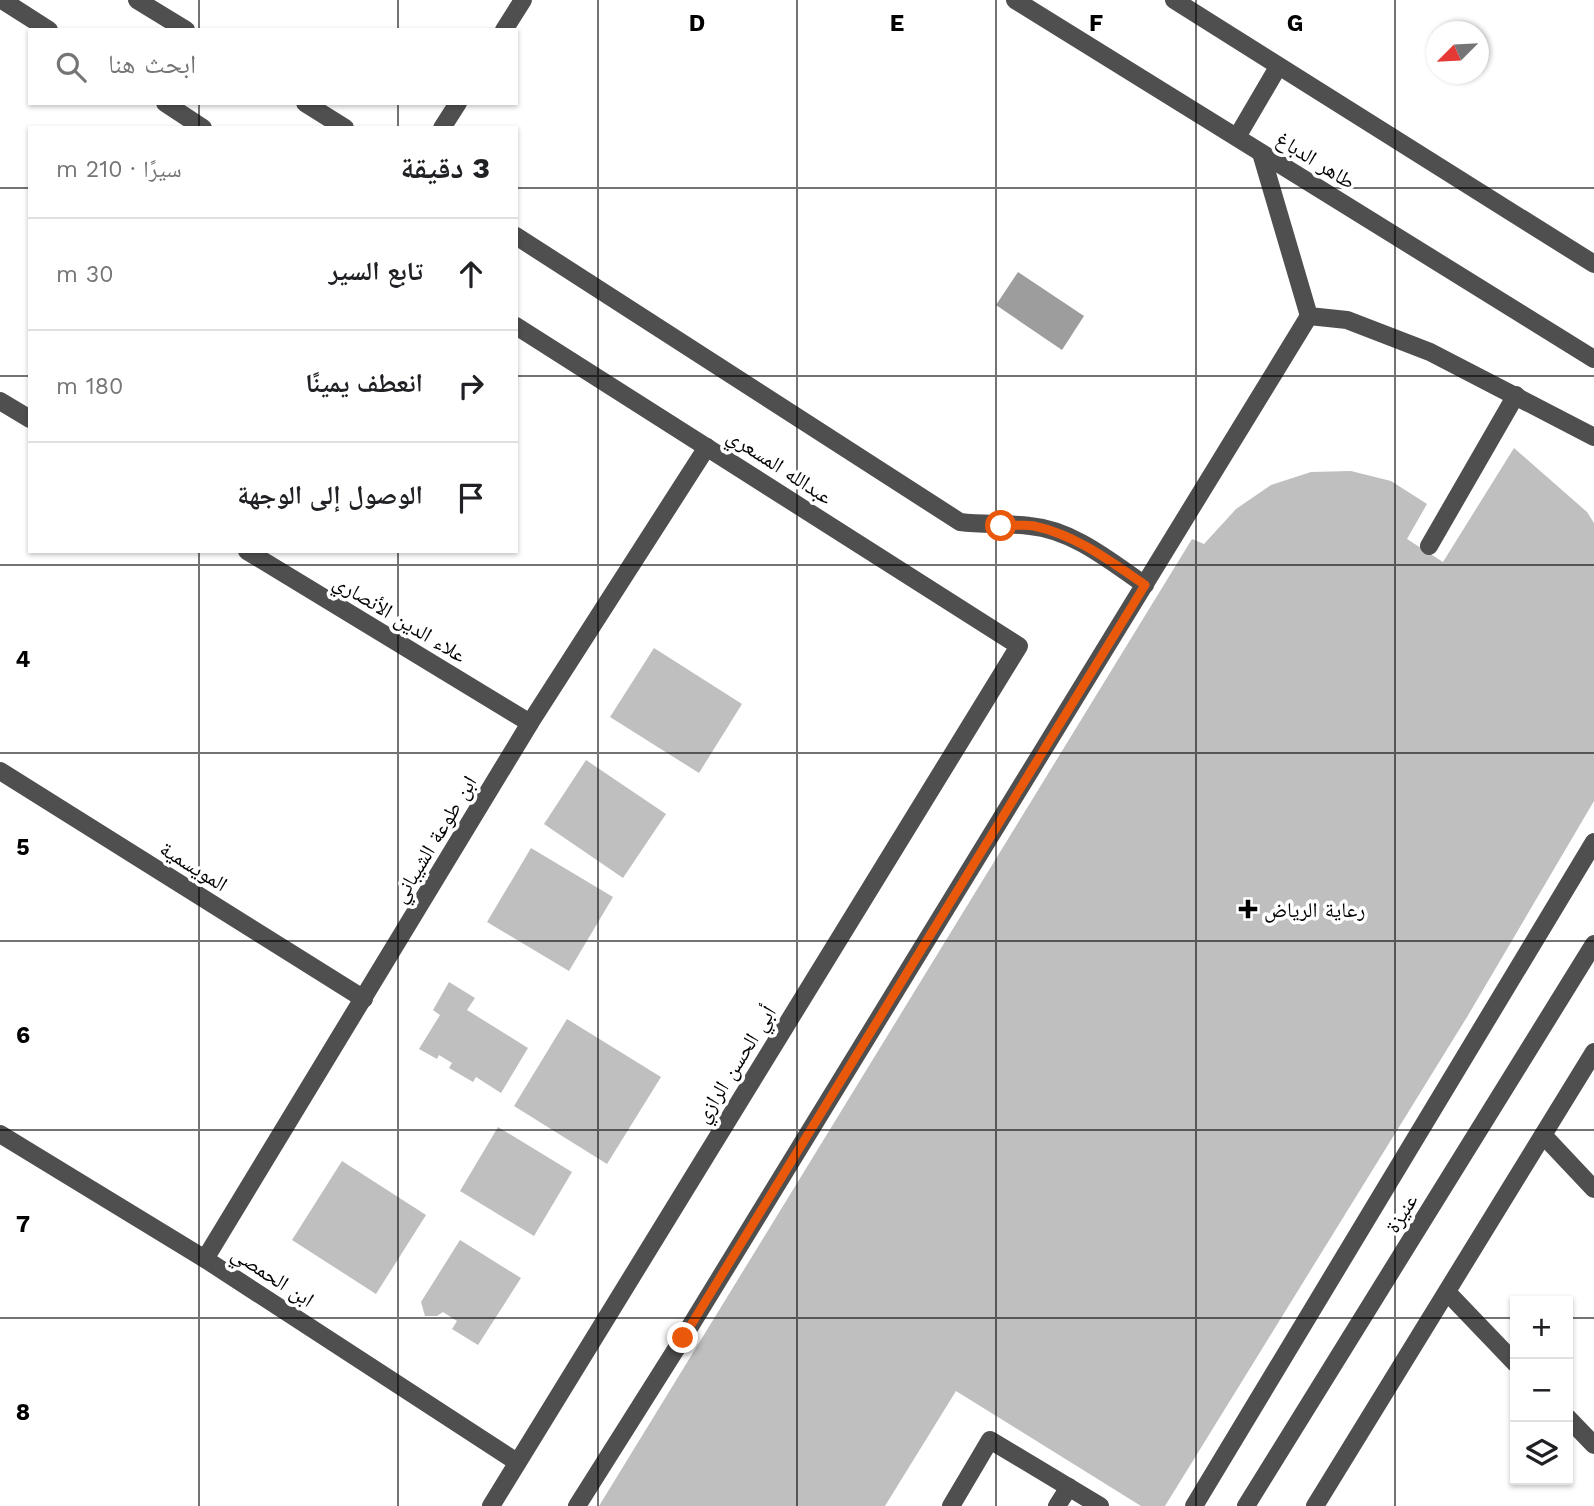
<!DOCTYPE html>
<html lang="ar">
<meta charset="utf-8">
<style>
:root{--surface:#fff;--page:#f6f6f6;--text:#202124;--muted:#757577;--line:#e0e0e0}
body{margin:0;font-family:"Work Sans","Noto Naskh Arabic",sans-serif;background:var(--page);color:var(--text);direction:rtl}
.controls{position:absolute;right:21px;bottom:21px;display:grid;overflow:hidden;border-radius:0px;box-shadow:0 2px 5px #0004}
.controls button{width:63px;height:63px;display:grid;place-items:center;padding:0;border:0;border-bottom:2px solid var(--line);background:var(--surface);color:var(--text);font:35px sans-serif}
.compass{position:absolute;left:1426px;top:21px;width:63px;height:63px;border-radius:50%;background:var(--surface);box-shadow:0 2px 5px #0004;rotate:246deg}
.stop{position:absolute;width:21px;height:21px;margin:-16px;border:5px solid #ea580c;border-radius:50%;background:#fff}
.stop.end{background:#ea580c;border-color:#fff;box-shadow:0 2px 7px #0008}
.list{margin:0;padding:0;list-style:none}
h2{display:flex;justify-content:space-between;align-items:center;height:91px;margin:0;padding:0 28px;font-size:30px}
h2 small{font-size:23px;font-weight:400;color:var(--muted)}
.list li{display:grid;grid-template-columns:46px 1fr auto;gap:21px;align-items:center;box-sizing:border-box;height:112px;padding:0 28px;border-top:2px solid var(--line)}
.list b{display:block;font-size:26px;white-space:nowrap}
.list em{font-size:23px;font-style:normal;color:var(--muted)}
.icon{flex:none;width:38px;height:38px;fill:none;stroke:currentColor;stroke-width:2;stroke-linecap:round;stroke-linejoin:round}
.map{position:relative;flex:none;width:1594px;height:1506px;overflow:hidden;direction:ltr}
.search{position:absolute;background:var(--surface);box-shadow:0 2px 5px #0004;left:28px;top:28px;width:490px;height:77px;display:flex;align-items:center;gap:18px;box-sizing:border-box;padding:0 24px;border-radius:0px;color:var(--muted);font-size:26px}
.panel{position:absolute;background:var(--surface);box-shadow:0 2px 5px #0004;left:28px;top:126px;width:490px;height:427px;border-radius:0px;direction:rtl}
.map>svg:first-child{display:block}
.water{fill:#9d9d9d}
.building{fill:#bfbfbf}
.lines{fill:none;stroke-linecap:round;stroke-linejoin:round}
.minor{stroke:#4f4f4f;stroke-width:18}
.route{stroke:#ea580c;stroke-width:9}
.grid{fill:none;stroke:#000;stroke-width:2;stroke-opacity:0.55}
.poi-dot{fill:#000;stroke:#fff;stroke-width:2.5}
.labels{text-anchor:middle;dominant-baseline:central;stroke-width:7;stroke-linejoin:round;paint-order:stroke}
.street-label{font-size:21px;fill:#000;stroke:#fff}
.poi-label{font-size:21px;fill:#000;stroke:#fff;text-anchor:start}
.grid-label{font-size:23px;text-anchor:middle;font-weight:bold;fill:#000;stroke:#fff;stroke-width:7;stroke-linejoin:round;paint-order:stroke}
</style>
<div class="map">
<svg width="1594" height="1506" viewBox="0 0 1594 1506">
<rect width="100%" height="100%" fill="#fff"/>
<!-- water -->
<polygon class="water" points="1018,272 1084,316 1062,350 996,305"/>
<!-- building -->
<g class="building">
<polygon points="1514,448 1587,512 1594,523 1594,801 1467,1017 1165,1506 1141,1506 956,1391 885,1506 599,1506 1192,539 1204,544 1236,509 1271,485 1311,472 1351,471 1391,481 1427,504 1407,539 1443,562"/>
<polygon points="654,648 742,704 699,773 610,717"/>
<polygon points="586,760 666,814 623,878 544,824"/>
<polygon points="531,848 613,897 569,971 487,922"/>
<polygon points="449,982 475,998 467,1010 528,1048 501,1093 476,1077 473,1082 449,1068 452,1063 439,1055 437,1059 419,1049 440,1015 433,1010"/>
<polygon points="567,1019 661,1077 607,1164 514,1106"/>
<polygon points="498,1127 572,1172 534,1236 460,1191"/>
<polygon points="342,1161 426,1215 376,1294 292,1240"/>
<polygon points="460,1240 521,1278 478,1345 452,1329 457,1321 443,1312 437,1316 425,1316 421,1302"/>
</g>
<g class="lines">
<!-- minor -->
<g class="minor">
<polyline points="2,0 49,30"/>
<polyline points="137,0 186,30"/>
<polyline points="1015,0 1594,359"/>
<polyline points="1174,0 1594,264"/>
<polyline points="504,30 523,0"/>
<polyline points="165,103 203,128"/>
<polyline points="305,103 345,128"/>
<polyline points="442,128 458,103"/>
<polyline points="1237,137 1278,67"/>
<polyline points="1261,153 1309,316 1347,320 1430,352 1594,437"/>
<path d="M516,236L960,522C983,525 1007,523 1030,526C1073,530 1110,561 1145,585"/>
<polyline points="0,401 30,419"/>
<polyline points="1429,546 1516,395"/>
<polyline points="247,551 530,723"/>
<polyline points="0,771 364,999"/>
<polyline points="0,1134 205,1259 517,1462"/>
<polyline points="1543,1135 1594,1189"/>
<polyline points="205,1259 530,723 707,447"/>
<polyline points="1447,1292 1515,1363"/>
<polyline points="1568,1418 1594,1445"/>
<polyline points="491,1506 1019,646 516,326"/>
<polyline points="577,1506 683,1338 1309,316"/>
<polyline points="951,1506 990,1440 1100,1506"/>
<polyline points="1057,1506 1069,1487"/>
<polyline points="1194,1506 1594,842"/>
<polyline points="1246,1506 1594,944"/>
<polyline points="1315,1506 1594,1052"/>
</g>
</g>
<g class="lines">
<!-- route -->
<path class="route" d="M683,1338L1145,585C1110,561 1076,535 1034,526C1024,524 1012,526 1001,526"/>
</g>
<!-- grid -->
<path class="grid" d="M199,0V30M398,0V30M598,0V1506M797,0V1506M996,0V1506M1196,0V1506M1395,0V1506M199,103V128M398,103V128M0,188H30M516,188H1594M0,376H30M516,376H1594M199,551V1506M398,551V1506M0,565H1594M0,753H1594M0,941H1594M0,1130H1594M0,1318H1515M1568,1318H1594"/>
<!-- markers -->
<path class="poi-dot" d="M1244.5 898.5h7v7h7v7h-7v7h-7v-7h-7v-7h7z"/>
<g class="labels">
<!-- street labels -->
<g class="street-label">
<text transform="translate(1316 160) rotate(32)">طاهر الدباغ</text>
<text transform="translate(780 466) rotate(33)">عبدالله المسعري</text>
<text transform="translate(400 618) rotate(31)">علاء الدين الأنصاري</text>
<text transform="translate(434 839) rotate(-59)">ابن طوعة الشيباني</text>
<text transform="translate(194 866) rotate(32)">المويسمية</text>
<text transform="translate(735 1064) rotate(-58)">أبي الحسن الرازي</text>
<text transform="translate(1401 1213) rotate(-58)">عنيزة</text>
<text transform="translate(273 1276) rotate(33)">ابن الحمصي</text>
</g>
<!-- poi labels -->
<g class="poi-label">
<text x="1264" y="909">رعاية الرياض</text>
</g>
</g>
<g class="grid-label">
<text x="697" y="31">D</text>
<text x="897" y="31">E</text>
<text x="1096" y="31">F</text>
<text x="1295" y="31">G</text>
<text x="23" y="667">4</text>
<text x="23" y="855">5</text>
<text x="23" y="1043">6</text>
<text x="23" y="1232">7</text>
<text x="23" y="1420">8</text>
</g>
</svg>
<div class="controls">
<button>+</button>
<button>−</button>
<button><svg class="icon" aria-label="layers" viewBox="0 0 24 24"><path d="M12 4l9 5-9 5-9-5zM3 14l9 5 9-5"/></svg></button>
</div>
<svg class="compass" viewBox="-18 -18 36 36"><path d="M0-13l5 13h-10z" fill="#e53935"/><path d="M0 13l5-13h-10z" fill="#757577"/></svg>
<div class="stop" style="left:1001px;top:526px"></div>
<div class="stop end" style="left:683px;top:1338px"></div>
<div class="search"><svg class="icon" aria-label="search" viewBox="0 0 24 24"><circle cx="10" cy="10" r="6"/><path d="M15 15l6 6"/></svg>ابحث هنا</div>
<section class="panel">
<h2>3 دقيقة<small>سيرًا · 210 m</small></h2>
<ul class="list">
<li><svg class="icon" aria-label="ahead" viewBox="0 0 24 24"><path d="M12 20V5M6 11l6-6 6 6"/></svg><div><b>تابع السير</b></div><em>30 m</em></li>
<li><svg class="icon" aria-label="right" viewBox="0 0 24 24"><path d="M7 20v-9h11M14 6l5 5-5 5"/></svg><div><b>انعطف يمينًا</b></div><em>180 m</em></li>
<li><svg class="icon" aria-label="arrive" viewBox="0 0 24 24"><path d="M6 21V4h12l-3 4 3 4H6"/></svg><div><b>الوصول إلى الوجهة</b></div></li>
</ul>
</section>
</div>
